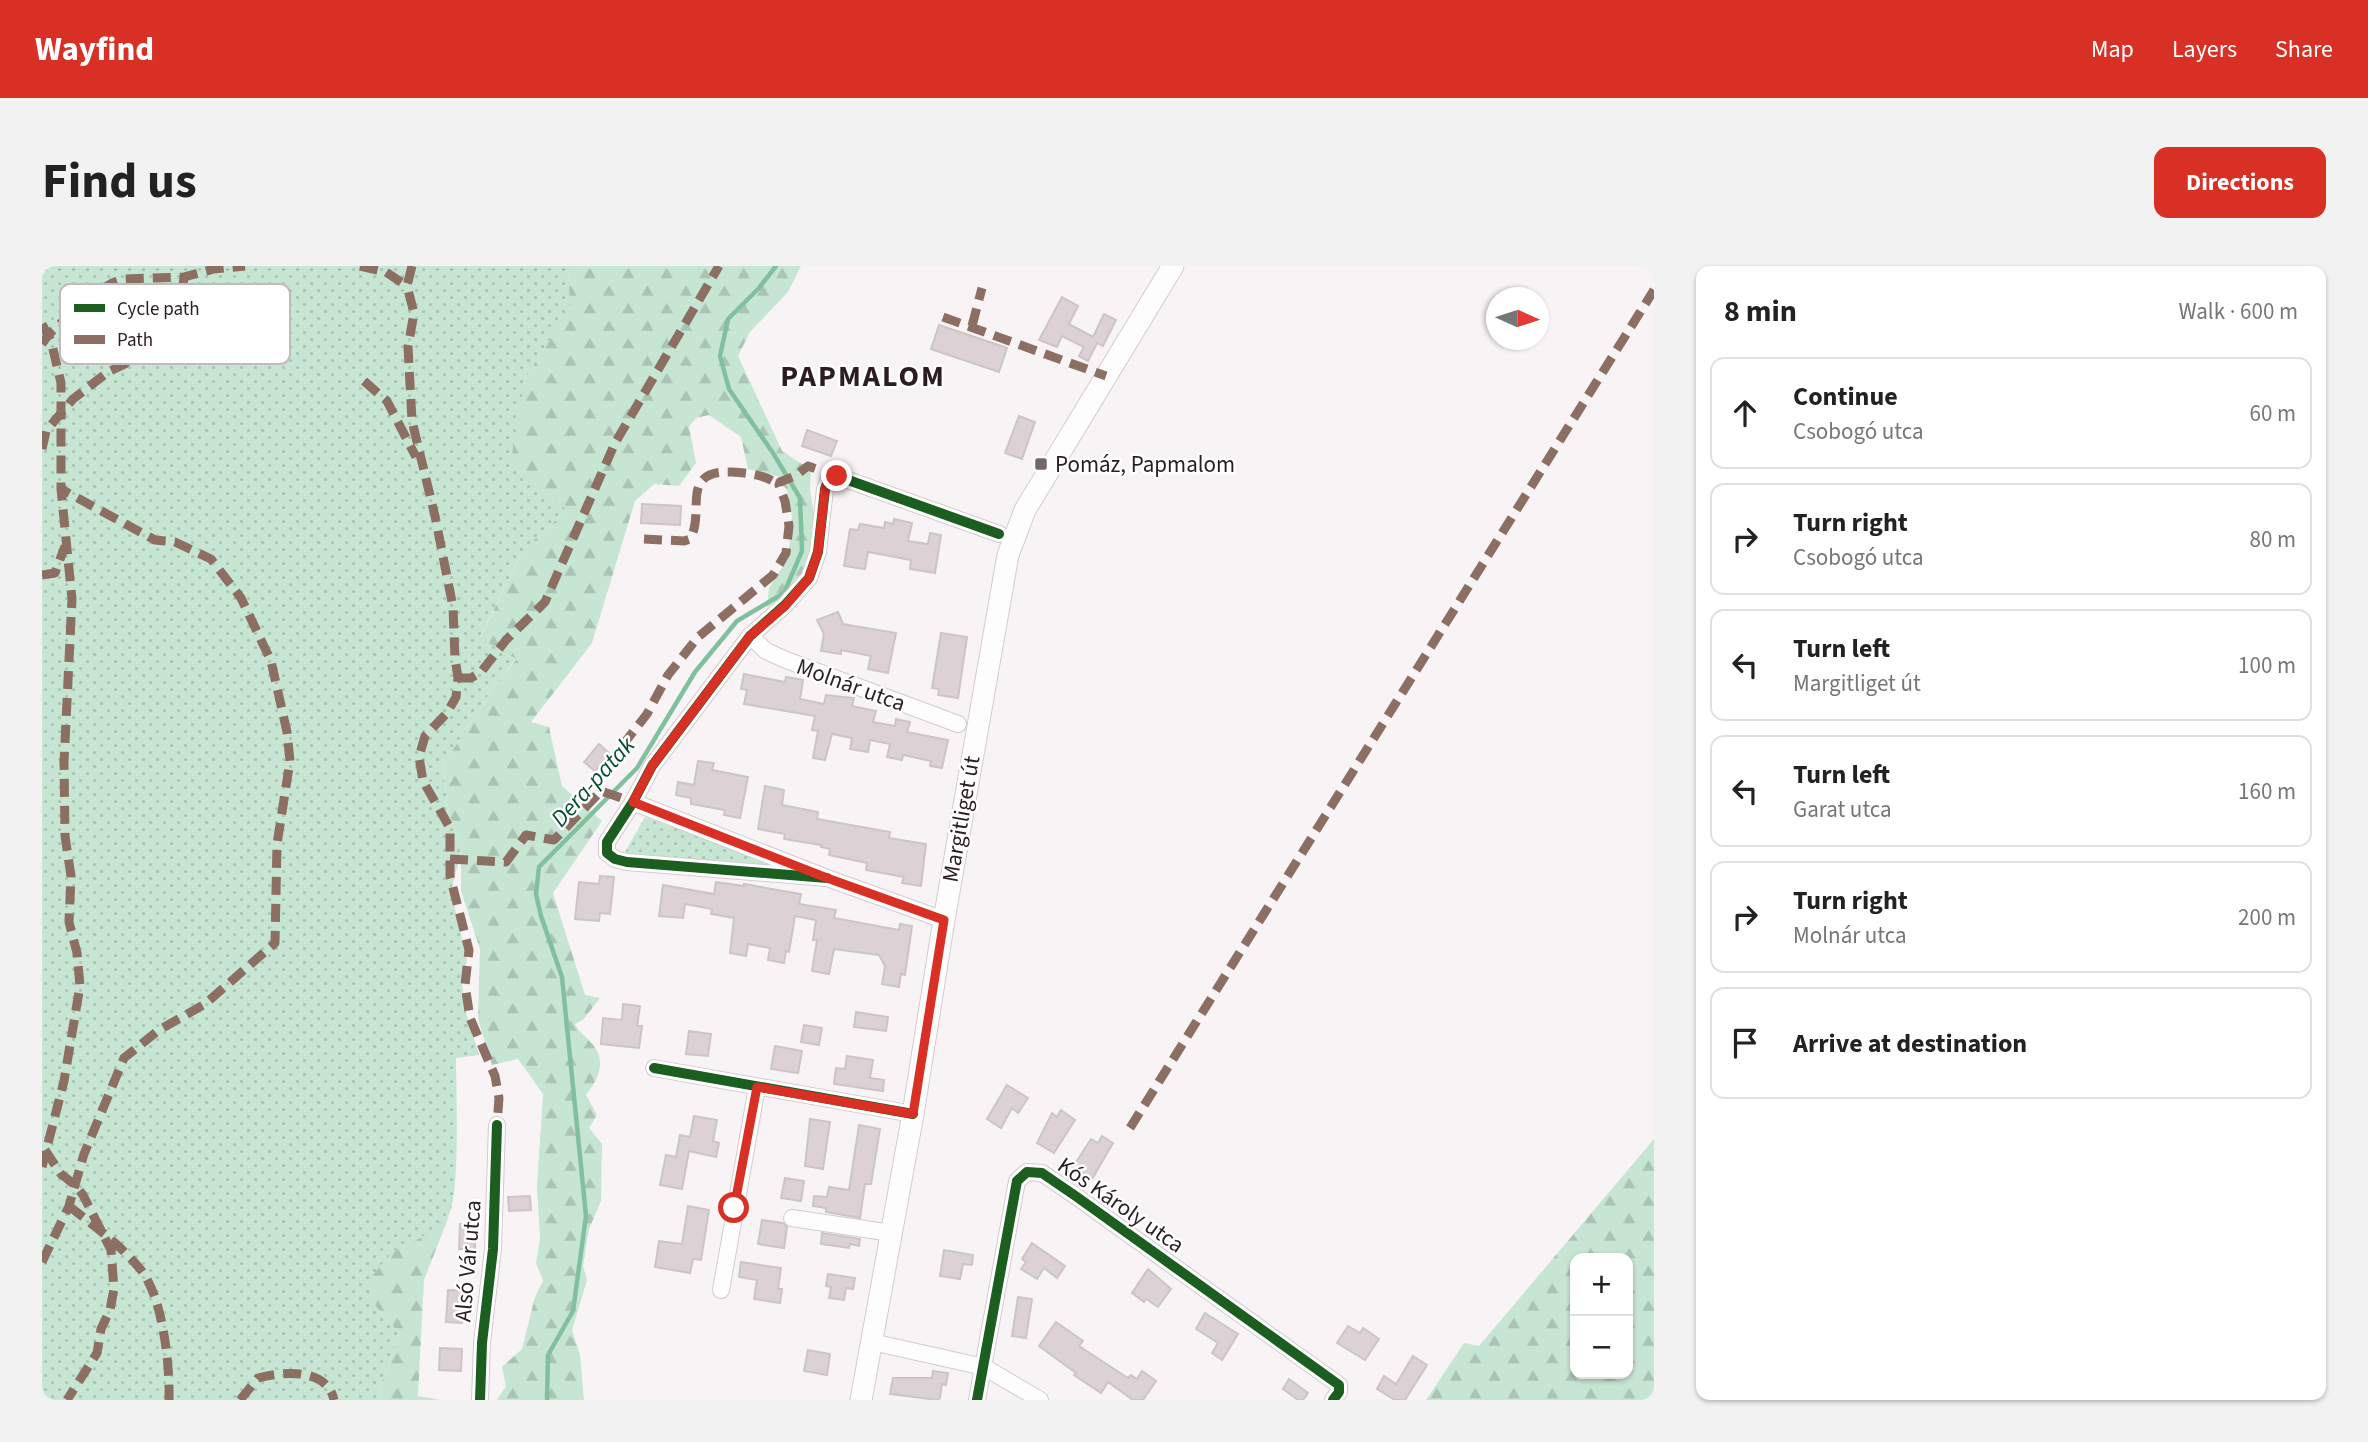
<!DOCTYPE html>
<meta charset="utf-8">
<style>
:root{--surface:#fff;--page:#f2f2f2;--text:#222;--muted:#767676;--line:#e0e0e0;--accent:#d93025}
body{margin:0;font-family:"Source Sans 3",sans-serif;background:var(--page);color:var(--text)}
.controls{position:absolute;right:21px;bottom:21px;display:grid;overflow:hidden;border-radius:14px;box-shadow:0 2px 5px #0004}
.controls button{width:63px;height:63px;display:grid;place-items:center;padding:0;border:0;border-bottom:2px solid var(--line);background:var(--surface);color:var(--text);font:35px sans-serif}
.compass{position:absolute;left:1444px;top:21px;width:63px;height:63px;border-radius:50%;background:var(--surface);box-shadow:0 2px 5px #0004;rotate:93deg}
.stop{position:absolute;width:21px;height:21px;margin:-16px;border:5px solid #d93025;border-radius:50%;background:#fff}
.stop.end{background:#d93025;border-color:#fff;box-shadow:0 2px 7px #0008}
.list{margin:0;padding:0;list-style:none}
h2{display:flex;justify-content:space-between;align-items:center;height:91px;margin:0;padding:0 28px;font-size:30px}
h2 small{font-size:23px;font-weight:400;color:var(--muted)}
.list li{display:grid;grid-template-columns:46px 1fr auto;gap:21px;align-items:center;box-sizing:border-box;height:112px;margin:0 14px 14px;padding:0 14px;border:2px solid var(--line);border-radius:14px}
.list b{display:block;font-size:26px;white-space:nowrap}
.list p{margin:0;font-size:23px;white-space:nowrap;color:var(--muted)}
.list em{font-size:23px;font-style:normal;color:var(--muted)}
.icon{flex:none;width:38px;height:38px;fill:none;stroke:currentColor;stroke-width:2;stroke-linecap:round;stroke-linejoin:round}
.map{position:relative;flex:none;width:1612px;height:1134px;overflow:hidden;border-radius:14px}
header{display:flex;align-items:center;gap:42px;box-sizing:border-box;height:98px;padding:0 35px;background:var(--accent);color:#fff}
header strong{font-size:33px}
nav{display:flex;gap:38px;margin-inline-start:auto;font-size:24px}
.intro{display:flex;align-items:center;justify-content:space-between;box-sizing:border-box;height:168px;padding:0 42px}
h1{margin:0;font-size:49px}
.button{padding:18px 32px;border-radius:14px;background:var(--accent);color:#fff;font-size:24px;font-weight:700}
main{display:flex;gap:42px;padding:0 42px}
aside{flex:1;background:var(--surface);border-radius:14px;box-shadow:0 2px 5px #0004}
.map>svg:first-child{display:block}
.grass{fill:url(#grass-dots)}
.forest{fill:url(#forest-firs);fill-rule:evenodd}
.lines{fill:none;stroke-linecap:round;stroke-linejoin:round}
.stream{stroke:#81c09f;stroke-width:4.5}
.building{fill:#dcd2d5;stroke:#cdc4c6;stroke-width:2}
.minor-casing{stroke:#d4cbcd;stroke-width:18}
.secondary-casing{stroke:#d4cbcd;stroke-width:23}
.minor{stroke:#fefdfe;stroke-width:16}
.secondary{stroke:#fefdfe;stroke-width:21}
.quiet{stroke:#8d6e63;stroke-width:9;stroke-dasharray:18 9;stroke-linecap:butt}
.cycleway-casing{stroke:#fff;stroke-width:15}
.cycleway{stroke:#1b5e20;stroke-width:10}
.route{stroke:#d93025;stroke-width:9}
.poi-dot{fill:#73686b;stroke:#fff;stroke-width:2.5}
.labels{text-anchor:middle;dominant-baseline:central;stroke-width:5;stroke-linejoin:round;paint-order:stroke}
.poi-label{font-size:23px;fill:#2c1d21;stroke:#fff;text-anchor:start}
.street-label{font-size:23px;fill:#2c1d21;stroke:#fff}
.water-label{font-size:24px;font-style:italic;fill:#004e2e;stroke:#fff}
.district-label{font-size:30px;font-weight:bold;letter-spacing:2px;fill:#2c1d21;stroke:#fff}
.key{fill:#fff;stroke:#c0bbbc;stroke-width:2}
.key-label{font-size:19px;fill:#2c1d21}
</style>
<header>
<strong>Wayfind</strong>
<nav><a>Map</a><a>Layers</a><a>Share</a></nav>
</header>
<div class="intro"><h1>Find us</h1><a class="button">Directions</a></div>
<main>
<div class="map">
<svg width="1612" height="1134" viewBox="0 0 1612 1134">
<defs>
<pattern id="grass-dots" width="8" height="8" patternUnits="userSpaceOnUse" patternTransform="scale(1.75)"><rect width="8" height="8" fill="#c6e5d2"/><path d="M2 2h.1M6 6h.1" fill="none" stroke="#aac4b4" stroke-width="1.8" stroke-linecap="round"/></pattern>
<pattern id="forest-firs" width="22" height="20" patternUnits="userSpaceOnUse" patternTransform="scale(1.75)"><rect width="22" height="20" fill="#c6e5d2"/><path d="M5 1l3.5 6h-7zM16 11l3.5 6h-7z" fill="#aac4b4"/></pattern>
</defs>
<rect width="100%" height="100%" fill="#f8f4f5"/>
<!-- grass -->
<g class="grass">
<path d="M0,0H526L529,41L483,113L525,244L481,284L438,371L475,392L457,413L401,499L405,538L419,586L409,625L425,694L420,717L424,746L437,789L414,792C414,819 419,937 405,952C390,968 369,977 350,986L330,1036L357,1067L351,1088L336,1124L339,1134H0Z"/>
<polygon points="603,551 747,604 587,590 583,586"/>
</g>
<!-- forest -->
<g class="forest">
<path d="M526,0H759L746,26L708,66L696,90L740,185L769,204L768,224L772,248L769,277L760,313L742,332L725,341L727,322L746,292L750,251L746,226L735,210L706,203L699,171L667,149L654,152L647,161L654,197L637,220L612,218L593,235L550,377L489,456L507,461L520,520L560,555L511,627L543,729L558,732L541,754L533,758C539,769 544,770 551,779C565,796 556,814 544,829L555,849L547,862L560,878L559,935L547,963L541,1000L545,1014L530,1064L538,1089L542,1134H455L464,1120L460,1101L480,1083L493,1031L501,1015L494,997L498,972L495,920L501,828L476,793L450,799L436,753L438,683L419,625V586L405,538L401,499L457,413L475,393L438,372L481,284L525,244L468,200L483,113L528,41Z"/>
<path d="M1612,873V1134H1384L1422,1077L1437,1080ZM1586,992V1108H1533V992Z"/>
<polygon points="407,950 382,1014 376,1130 399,1134 339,1134 336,1124 351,1088 357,1067 330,1036 326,1015 350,986 380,971"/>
</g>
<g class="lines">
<!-- stream -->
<polyline class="stream" points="505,1134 506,1089 531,1045 544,950 520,711 499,650 494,628 497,601 595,502 653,406 695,355 742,327 760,285 758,232 731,187 687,123 678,90 686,53 717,22 734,0"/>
</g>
<!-- building -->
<g class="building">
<polygon points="1020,31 1036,40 1027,58 1051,71 1062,48 1074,54 1061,80 1055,77 1046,95 1037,90 1042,81 1020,70 1015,81 997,74"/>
<polygon points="897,59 965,82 957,106 889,83"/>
<polygon points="977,150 993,156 980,193 963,187"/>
<polygon points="765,164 795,175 789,190 760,180"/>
<polygon points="600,238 639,240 638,259 599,257"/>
<polygon points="852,253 870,257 866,275 886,278 888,267 899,269 893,307 868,303 869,294 826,286 823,303 802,300 808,263 816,264 818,258 842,262 843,256 851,258"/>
<polygon points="796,346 801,358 854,367 846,407 826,403 829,390 799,384 799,388 779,385 782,368 775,354"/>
<polygon points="899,367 925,371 916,432 896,429 897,423 890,422"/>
<polygon points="702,408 743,416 744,411 761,414 758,433 782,438 784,429 812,432 810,440 834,445 831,456 853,460 854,453 868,456 865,466 906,474 900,502 888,500 889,495 861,489 860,494 845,491 848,478 828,474 826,486 808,483 810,472 790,468 783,494 771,492 776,465 770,464 773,450 702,438 705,424 699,423"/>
<polygon points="557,478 568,488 553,505 542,496"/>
<polygon points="656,495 672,497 670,504 706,511 698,552 682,549 683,544 649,538 649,532 634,529 636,516 652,519"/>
<polygon points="723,520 742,524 740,539 776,546 775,553 848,566 847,572 884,578 879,620 860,617 862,611 824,604 825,597 787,589 788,583 779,581 779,579 742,573 743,568 716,563"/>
<polygon points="558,610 572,611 568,648 558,647 557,655 533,653 537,616 557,618"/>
<polygon points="674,616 702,620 702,618 759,628 757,638 794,644 792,652 857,664 858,658 870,660 863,709 859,708 857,721 840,718 843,700 837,689 792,683 787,708 770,705 775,674 771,674 774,654 753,650 747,686 744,685 742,697 726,694 728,682 706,678 704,690 688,687 692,652 669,648 670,643 643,638 641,652 617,650 621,619 672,628"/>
<polygon points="581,738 598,740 595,760 600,760 597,782 559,778 561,752 580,754"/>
<polygon points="814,746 846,751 844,765 812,761"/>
<polygon points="762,759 780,762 777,779 759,776"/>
<polygon points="647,765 669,768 666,790 644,788"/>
<polygon points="733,780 760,785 756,807 729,803"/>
<polygon points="805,790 831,794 828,812 842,814 841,825 792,818 794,802 803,803"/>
<polygon points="965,819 986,832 976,847 970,842 959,862 945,853"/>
<polygon points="1019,844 1033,854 1012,887 995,877 1010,847 1015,851"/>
<polygon points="652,850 675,854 671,875 677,877 674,891 647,885 640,923 618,919 624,889 634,891 638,869 648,871"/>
<polygon points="768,853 788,856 781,903 763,900"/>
<polygon points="817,859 838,863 829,918 823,918 818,952 784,946 784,942 771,940 772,930 785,931 787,921 807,924"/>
<polygon points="1060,870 1071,877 1050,913 1031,901 1049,873 1056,877"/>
<polygon points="743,912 762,915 759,935 739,932"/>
<polygon points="488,930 489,944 467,945 466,931"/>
<polygon points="646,940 667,944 659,994 651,993 648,1007 613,1001 617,975 640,978"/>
<polygon points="720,954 741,957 745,961 742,982 716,978"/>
<polygon points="418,958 433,958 433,983 417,983"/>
<polygon points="780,967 818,973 817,980 808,978 807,982 779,978"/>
<polygon points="990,977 1023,1000 1015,1012 1002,1002 995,1013 979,1003 984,996 980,993"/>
<polygon points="902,984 931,989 930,999 921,998 918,1013 898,1010"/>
<polygon points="699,996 739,1002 736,1023 740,1023 738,1037 712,1033 715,1014 697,1011"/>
<polygon points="1106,1003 1129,1023 1116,1041 1104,1033 1102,1036 1090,1027"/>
<polygon points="786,1008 813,1012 811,1023 804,1022 802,1034 787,1032 789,1021 784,1020"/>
<polygon points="406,1024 422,1025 420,1057 404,1056"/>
<polygon points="976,1031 990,1033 984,1072 970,1070"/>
<polygon points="1163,1047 1196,1068 1180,1094 1170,1087 1176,1077 1154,1063"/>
<polygon points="1014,1056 1041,1075 1037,1080 1086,1112 1089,1109 1095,1113 1100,1105 1114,1115 1101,1134 1091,1134 1066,1116 1059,1127 1032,1109 1034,1107 997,1080"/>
<polygon points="1306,1060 1318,1067 1321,1062 1337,1073 1323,1094 1295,1077"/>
<polygon points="398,1082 420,1083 419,1105 397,1104"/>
<polygon points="766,1084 788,1088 785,1109 762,1105"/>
<polygon points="1371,1090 1385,1099 1363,1134 1353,1134 1335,1123 1342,1110 1354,1118"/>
<polygon points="891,1105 906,1107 904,1119 900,1118 898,1132 895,1134 848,1128 851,1112 890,1112"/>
<polygon points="1247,1113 1266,1127 1261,1134 1256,1134 1241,1123"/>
</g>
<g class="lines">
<defs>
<g id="minor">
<polyline points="708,370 724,385 744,394 916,458"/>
<polyline points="591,536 785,612 902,654"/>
<polyline points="785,612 585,596 573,593 565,587 565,576 591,536 610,500 708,370 743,339 767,312 776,286 783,223 787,213 795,210 957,268"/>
<polyline points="612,802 871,848"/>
<polyline points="750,952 849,967"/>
<polyline points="679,1024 715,821"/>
<polyline points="830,1076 942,1101 998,1134"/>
<polyline points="438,1134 440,1077 451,983 455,859"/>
<polyline points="935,1134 975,915 985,906 1000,907 1035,931 1297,1119 1297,1126 1291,1134"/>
</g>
<polyline id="secondary" points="819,1134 871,848 902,654 966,289 983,244 1131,0"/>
</defs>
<!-- minor casing -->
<use href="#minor" class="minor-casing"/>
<!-- secondary casing -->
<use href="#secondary" class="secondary-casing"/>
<!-- minor -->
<use href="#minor" class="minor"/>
<!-- secondary -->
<use href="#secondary" class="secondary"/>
<!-- quiet -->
<g class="quiet">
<polyline points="318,0 344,6 365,20"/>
<polyline points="370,0 365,20 372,47 366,81 370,155 393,250 411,341 413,392 416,412 414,431 405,447 383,470 377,491 381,515 408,562 408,610 427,684 423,719 428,752 453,810 457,832 455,859"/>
<polyline points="901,51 1064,110"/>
<polyline points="0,58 9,75 19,117 19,223 30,333 22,496 23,570 29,610 27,656 35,687 38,720 22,815 0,901"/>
<polyline points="930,60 940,22"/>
<polyline points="0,78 7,68 46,32 70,17 82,13 142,11 172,3 203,0"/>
<polyline points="322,115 345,135 374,191"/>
<polyline points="0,183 4,165 31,133 66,106 83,98 104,61 109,54 121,46 127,33 141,19 142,11"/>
<path d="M602,273L642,275L648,273C664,246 636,204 690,206C706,207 724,209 737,219"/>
<polyline points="0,309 13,307 23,280"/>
<polyline points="416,412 429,412 439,406 464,374 503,336 573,177 677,0"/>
<polyline points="580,480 605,448 626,409 656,371 731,309 744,287 747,260 743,235 737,219 738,216 753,210 766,200 795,210"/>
<polyline points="408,593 464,596 484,569 512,574 559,525 591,536"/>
<polyline points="1088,862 1612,24"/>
<polyline points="3,884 19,908 33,919 41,929 69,984 72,1023 68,1044 59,1063 55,1087 25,1134"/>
<path d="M27,940C52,960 79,979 99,1004C121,1032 128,1099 127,1134"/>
<polyline points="0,996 27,940 42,888 82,792 117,764 163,738 233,677 235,578 248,495 245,466 229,395 199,332 169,293 133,276 113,274 19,223"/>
<path d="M198,1134L216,1112C242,1105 285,1102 292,1134"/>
</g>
<defs>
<g id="cycleway">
<polyline points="785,612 585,596 573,593 565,587 565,576 591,536 610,500 708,370 743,339 767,312 776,286 783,223 787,213 795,210 957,268"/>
<polyline points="612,802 871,848"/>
<polyline points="438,1134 440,1077 451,983 455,859"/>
<polyline points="935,1134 975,915 985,906 1000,907 1035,931 1297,1119 1297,1126 1291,1134"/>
</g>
</defs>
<!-- cycleway casing -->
<use href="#cycleway" class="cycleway-casing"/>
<!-- cycleway -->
<use href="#cycleway" class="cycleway"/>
</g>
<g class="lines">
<!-- route -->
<polyline class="route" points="692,942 715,821 871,848 902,654 785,612 591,536 610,500 708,370 743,340 767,312 776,286 783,223 787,213 795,210"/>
</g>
<!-- markers -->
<rect class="poi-dot" x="992" y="191" width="14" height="14" rx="3.5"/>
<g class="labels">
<!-- poi labels -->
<g class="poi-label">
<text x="1013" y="198">Pomáz, Papmalom</text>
</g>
<!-- street labels -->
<g class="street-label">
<text transform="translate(809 419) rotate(20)">Molnár utca</text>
<text transform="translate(919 553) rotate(-80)">Margitliget út</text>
<text transform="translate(1079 939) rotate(35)">Kós Károly utca</text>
<text transform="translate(426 995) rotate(-85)">Alsó Vár utca</text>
</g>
<!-- water labels -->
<g class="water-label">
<text transform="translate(551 516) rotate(-48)">Dera-patak</text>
</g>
<!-- district labels -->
<g class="district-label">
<text x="821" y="110">PAPMALOM</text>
</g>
</g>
<!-- legend -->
<rect x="18" y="18" width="230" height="80" rx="10" class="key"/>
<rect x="32" y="38" width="31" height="8" fill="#1b5e20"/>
<rect x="32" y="69" width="31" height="9" fill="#8d6e63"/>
<g class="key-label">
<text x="75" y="49">Cycle path</text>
<text x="75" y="80">Path</text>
</g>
</svg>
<div class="controls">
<button>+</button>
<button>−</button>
</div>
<svg class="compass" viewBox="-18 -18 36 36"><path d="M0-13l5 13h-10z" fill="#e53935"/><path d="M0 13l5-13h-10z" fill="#767676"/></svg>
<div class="stop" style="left:692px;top:942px"></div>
<div class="stop end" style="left:795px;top:210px"></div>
</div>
<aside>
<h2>8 min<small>Walk · 600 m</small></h2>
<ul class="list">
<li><svg class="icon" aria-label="ahead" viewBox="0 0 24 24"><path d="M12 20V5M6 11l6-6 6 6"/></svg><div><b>Continue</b><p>Csobogó utca</p></div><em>60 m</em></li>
<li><svg class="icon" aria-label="right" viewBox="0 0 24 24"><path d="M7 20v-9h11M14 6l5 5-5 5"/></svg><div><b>Turn right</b><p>Csobogó utca</p></div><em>80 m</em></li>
<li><svg class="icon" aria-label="left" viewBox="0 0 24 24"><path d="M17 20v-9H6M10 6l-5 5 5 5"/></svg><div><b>Turn left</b><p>Margitliget út</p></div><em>100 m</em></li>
<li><svg class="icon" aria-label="left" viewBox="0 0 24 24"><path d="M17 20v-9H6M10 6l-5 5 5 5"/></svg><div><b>Turn left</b><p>Garat utca</p></div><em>160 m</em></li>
<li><svg class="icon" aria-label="right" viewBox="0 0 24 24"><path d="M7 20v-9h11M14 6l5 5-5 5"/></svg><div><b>Turn right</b><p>Molnár utca</p></div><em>200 m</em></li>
<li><svg class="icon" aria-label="arrive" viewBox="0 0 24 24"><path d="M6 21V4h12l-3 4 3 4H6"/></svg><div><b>Arrive at destination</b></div></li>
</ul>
</aside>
</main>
